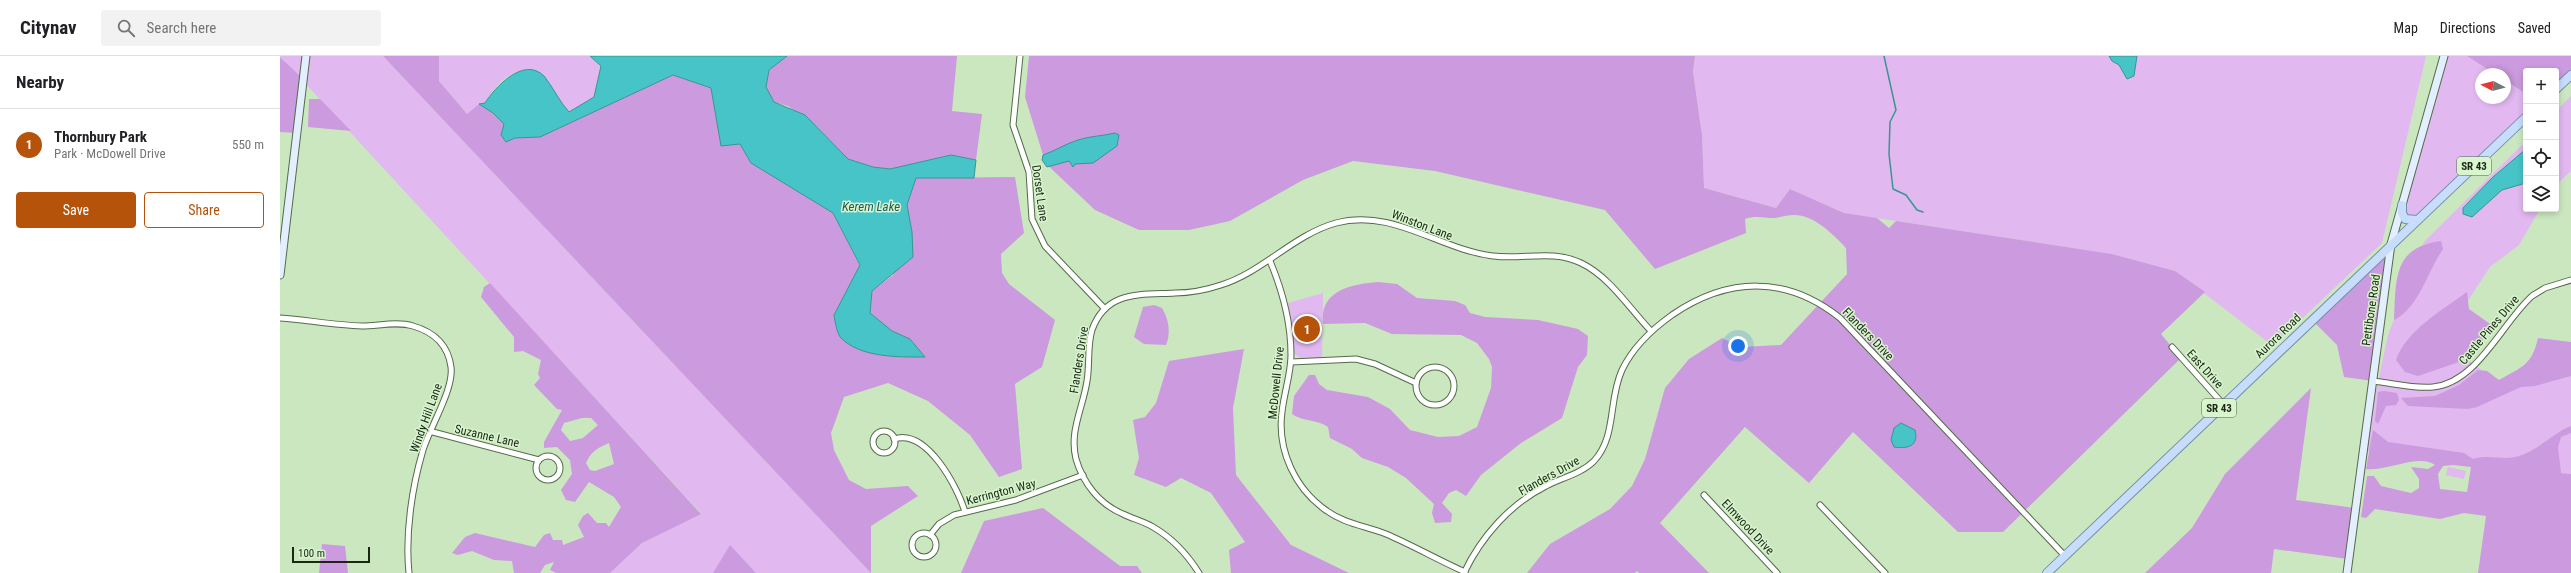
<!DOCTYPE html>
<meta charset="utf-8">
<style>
:root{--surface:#fff;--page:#f2f2f2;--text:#202124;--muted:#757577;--line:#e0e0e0;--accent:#b45309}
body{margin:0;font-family:"Roboto Condensed",sans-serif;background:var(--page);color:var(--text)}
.controls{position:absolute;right:12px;top:12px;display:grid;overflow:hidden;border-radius:4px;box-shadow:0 2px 6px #0003}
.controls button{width:36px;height:36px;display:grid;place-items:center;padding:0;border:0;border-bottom:1px solid var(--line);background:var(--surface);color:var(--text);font:20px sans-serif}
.compass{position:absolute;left:2195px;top:12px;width:36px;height:36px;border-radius:50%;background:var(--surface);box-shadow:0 2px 6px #0003;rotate:277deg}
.scale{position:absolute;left:12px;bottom:10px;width:78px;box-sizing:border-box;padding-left:4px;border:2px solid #1b2617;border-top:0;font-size:11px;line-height:14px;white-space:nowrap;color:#1b2617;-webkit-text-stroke:3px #d8f5cd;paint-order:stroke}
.you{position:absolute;left:1458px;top:290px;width:14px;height:14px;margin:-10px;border:3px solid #fff;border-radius:50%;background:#1a73e8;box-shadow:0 0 0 6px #1a73e833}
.badge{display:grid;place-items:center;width:26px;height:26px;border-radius:50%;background:var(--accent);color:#fff;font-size:13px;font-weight:700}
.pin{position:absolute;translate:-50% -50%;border:2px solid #fff;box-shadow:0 1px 4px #0006}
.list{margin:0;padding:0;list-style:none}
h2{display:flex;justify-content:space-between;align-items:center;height:52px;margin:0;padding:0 16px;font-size:17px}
h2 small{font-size:13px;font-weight:400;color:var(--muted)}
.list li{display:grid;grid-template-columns:26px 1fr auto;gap:12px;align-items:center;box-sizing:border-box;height:72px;padding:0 16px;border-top:1px solid var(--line)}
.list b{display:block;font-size:15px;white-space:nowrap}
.list p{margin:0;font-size:13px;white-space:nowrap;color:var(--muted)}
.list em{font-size:13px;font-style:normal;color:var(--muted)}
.actions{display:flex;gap:8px;padding:12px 16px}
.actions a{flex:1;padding:9px 0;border:1px solid var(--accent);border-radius:4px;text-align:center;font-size:14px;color:var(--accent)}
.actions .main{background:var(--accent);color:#fff}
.icon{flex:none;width:22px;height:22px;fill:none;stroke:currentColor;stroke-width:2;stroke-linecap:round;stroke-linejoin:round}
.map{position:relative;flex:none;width:2291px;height:517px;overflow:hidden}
header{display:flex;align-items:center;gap:24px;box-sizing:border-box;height:56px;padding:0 20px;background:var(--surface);border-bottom:1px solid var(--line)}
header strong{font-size:19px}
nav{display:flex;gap:22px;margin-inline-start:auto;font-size:14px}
.search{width:280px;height:36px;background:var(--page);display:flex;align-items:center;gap:10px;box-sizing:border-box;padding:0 14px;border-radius:4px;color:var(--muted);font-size:15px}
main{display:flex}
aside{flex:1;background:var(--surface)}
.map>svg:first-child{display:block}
.green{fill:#e1b8f0}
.forest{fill:#cc9ade;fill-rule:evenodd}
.water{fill:#47c4c7;stroke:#3a9592}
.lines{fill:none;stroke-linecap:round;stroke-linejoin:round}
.stream{stroke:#3a9592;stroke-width:1.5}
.street-casing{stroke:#536b49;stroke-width:7}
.secondary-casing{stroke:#536b49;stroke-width:9}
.primary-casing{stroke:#738fab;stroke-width:10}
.street{stroke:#fff;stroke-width:5}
.secondary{stroke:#e3eefe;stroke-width:7}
.primary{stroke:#c8ddfc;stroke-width:8}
.labels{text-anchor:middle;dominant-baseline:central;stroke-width:3;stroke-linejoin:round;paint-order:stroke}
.shield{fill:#d8f5cd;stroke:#54644e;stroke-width:1}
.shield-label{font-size:11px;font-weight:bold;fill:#1b2617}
.street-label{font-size:12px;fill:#1b2617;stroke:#d8f5cd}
.water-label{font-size:13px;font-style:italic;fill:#25595a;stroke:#d8f5cd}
</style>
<header>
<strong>Citynav</strong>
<div class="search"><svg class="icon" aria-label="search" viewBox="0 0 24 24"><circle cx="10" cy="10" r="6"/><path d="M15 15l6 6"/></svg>Search here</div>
<nav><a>Map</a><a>Directions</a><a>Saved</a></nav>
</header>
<main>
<aside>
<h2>Nearby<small></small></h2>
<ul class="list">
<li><span class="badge">1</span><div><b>Thornbury Park</b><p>Park · McDowell Drive</p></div><em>550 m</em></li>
</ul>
<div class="actions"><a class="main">Save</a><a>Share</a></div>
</aside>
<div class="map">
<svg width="2291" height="517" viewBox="0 0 2291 517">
<rect width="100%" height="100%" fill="#cbe7c0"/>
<!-- green -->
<g class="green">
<polygon points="0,0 103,0 591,517 476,517 450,490 433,517 330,517 362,487 421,457"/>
<path d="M159,0H310L321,10L314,41L289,56L251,13C227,16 217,27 205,47L199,48L187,58L159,25Z"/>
<polygon points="1415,0 2146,0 2102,187 1993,290 1895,215 1832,198 1564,157 1510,133 1496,152 1424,132 1422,79 1413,16"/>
<polygon points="2164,0 2187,0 2215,18 2201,18 2201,42 2225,42 2225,24 2246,38 2246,61 2142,159 2129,164 2122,149"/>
<polygon points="2291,40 2291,115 2276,129 2276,55"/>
<polygon points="2246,85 2246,153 2260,153 2239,189 2210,211 2187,246 2175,294 2221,329 2291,315 2291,418 2192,405 2191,409 2083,395 2108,279 2144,186"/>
<polygon points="1043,237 1042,302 1020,302 1013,296 1008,247"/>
<polygon points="2168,411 2186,415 2184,423 2166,419"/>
</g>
<!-- forest -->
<g class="forest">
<polygon points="103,0 159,0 159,25 187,58 199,48 213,57 224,68 221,79 226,86 235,82 260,81 393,19 431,32 441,90 460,88 471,107 553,157 580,210 554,259 577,293 623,301 645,301 630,283 612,275 590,257 592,235 613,219 632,176 627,149 636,122 735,121 744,177 721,198 722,217 729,228 775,264 762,311 735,328 742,413 719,421 690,379 648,345 608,327 564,341 551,377 554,394 569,424 586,433 628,430 638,440 591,470 591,517"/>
<polygon points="507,0 677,0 672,55 702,58 696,104 671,99 610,113 593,111 568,103 536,70 508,50 494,46 486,31 489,14"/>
<path d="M749,0H1415L1413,16L1422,79L1424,132L1496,152L1510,133L1564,157L1597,162L1609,172L1616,165L1832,198L1895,215L1925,236L1881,278L1901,302L1723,476H1678L1573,376L1529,427L1465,371L1380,467L1429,517H1359L1357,515L1355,517H1247L1270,488L1330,453L1352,430L1365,403L1385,332L1409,303L1442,282L1461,291L1501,289L1567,218L1566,192C1553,178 1534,159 1514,159C1508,159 1501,161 1495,162C1483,162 1476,159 1465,163L1466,177L1375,213L1325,154L1155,115L1073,105L1023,124L950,165L909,174H859L815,154L762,104L763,99L745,41Z"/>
<polygon points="2187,0 2291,0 2291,19 2276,33 2276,15 2246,15 2246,38 2225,24 2225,18 2215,18"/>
<polygon points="0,1 23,23 17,77 0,76"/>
<polygon points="29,43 40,43 71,75 28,71"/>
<path d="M2161,185L2163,193C2148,214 2139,252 2114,264C2116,223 2113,191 2161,185Z"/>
<polygon points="2111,188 2093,325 2064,321 2057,289 2032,264"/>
<path d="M1098,226L1117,228L1137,242L1175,245L1185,249L1190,257L1205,261L1258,264L1298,273L1308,280L1307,299L1298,311L1282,362L1241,387L1201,419L1186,440L1176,434L1169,437L1162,447L1172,458L1171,466L1155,467L1152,457L1154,448L1126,422L1108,411L1082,402L1072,393L1050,382L1048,371C1037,363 1023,366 1012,358L1014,340L1029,319H1035L1039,328L1047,334L1088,341L1110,353L1130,374L1158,381L1179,380L1197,371L1211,332L1212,311L1209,303L1197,287L1181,279L1112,278L1085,267L1043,268C1039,234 1072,228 1098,226Z"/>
<path d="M210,227L421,458L362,487L330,517H276L270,514L274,506L265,509L260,517H234L232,505L214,504L192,495L178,499L172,497L185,481L195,477L255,491L264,479L270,477L273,484H282L283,489L304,481L298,469L303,460L308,457L317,467H326L329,471L341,451L334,441L309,426L295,446L286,444L281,434L292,418L290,404L277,391L264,392V386L282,354L277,353L254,329L260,322L258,318L261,304L243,295L234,296V281L201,241L204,231ZM302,362H311L318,369L303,382L290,385L281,374L284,367ZM329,387L334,408L315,415L310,414L306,407C311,395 318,392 329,387Z"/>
<path d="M2187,236L2189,253L2213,270L2193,298L2176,307L2138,320L2125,316L2116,304C2126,275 2162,254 2187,236Z"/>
<path d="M874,249L882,252C889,264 891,277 886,289L864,288L854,281L863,251Z"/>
<path d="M2258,282L2291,286V320L2255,330L2241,331L2197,351L2188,353L2128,350L2121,342L2155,340L2179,329L2198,314L2207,315L2219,324C2242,311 2252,309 2258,282Z"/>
<polygon points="964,293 953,352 956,419 1011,489 1069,517 951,517 949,494 965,486 931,437 901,422 886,431 854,419 859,402 853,364 865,361 876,347 889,305"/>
<polygon points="2031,332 2016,444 2075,452 2068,503 1994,493 1991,517 1865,517 1912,472 1945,418"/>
<polygon points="2104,335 2117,337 2119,344 2116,349 2106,350 2098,368 2095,365 2098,336"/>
<path d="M2291,370V377L2281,381L2278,391L2281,417L2291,418V517H2198L2206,460L2184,457L2160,463L2095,453L2086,462L2081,461L2087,420H2094L2101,430L2131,437L2139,432V423L2131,411L2148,413L2155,409C2140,397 2104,416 2086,413L2093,374L2108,386L2184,397L2193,403C2208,398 2224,405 2239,400C2260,393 2273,377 2291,370ZM2173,409L2191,411L2187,436L2160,433L2158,418L2163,410Z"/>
<polygon points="763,452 840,510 857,510 862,517 681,517 704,465"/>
<polygon points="42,488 65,490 68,517 39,517"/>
<polygon points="450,489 476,517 433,517"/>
</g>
<!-- water -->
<g class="water">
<path d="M310,0H507L489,14L486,31L494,46L525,59L568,103L593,111L610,113L671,99L696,104L694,122H636L627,149L632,176L633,201L592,235L590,257L612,275L630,283L645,301C619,301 581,302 561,282C557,278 555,265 554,259L580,209L553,157L471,107L460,88L441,90L431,32L393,19L260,81L235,82L226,86L221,79L224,68L213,57L199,48L205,47C215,31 244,0 264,20C273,31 279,45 289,56L314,41L321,10Z"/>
<polygon points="1829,0 1857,0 1854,20 1847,23 1839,9 1832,5"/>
<path d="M835,77L839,79L837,90L813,107L795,108L793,111L789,105L767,111L762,104L763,99C775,95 785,88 798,84C810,80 823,80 835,77Z"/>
<polygon points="2246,93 2246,127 2222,134 2192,161 2183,158 2183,152 2213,121"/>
<path d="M1621,367L1635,374C1639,390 1628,393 1614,391L1611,384L1614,372Z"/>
</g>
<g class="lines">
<!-- stream -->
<polyline class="stream" points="1604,0 1616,54 1610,66 1609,98 1613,133 1626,139 1637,154 1643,156"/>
<defs>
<g id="street">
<polyline points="740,0 733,69 749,116 752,163 765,190 825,253"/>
<path d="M990,205C1003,236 1011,265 1011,299C1011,318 1004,337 1002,356C997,394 1015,433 1047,455C1065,468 1086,470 1106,478C1132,489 1158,504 1185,516"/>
<path d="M0,262C27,264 54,269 82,270C98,270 117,265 133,270C154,276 168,288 171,311C174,333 150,371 143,394C132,431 125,478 129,517"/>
<polyline points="1892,291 1943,348"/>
<polyline points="1011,306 1076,303 1095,308 1136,327"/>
<circle cx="1155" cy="330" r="19"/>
<path d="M2093,325C2112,327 2134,333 2153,331C2197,327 2222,267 2252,240L2265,232L2291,224"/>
<circle cx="604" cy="386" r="11"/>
<polyline points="149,375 259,404"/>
<path d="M614,383C647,372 678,432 685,456"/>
<circle cx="268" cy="412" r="12"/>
<polyline points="1424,439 1497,517"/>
<polyline points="1540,449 1605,517"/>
<circle cx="644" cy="489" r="12"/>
<polyline points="650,479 659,468 674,459 736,444 803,419"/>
<path d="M919,517C907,498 892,482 873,471C863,465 853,463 843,458C819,448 803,427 796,403C789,375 803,352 807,325C810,308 807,290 812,274C826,234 861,239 895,237C910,237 926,234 941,229C983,216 1013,179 1056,167C1113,152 1158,193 1213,200C1243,204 1272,193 1301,207C1329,220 1350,253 1371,275"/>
<path d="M1184,517C1201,481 1230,448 1266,430C1281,422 1301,418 1314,405C1337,380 1328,344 1342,314C1353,291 1371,274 1392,259C1448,221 1506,219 1560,262L1785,500"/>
</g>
<g id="secondary">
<polyline points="0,219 26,0"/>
<polyline points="2067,517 2111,188 2164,0"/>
</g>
<g id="primary">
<polyline points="2276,33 2291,19"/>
<polyline points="2122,149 2122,157 2125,163 2137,164"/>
<polyline points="1767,517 2246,61"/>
</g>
</defs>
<!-- street casing -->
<use href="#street" class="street-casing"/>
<!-- secondary casing -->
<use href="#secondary" class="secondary-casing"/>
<!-- primary casing -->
<use href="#primary" class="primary-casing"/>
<!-- street -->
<use href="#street" class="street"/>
<!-- secondary -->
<use href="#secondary" class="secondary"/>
<!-- primary -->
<use href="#primary" class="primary"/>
</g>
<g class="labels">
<!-- shield labels -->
<g class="shield">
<rect x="2177" y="101" width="34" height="18" rx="3"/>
<rect x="1922" y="343" width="34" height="18" rx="3"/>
</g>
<g class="shield-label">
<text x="2194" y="110">SR 43</text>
<text x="1939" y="352">SR 43</text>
</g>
<!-- street labels -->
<g class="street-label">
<text transform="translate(760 137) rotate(82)">Dorset Lane</text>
<text transform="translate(1142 169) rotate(21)">Winston Lane</text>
<text transform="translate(2091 254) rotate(-82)">Pettibone Road</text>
<text transform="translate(2209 274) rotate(-50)">Castle Pines Drive</text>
<text transform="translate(1588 278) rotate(46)">Flanders Drive</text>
<text transform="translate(1998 280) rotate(-44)">Aurora Road</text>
<text transform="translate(799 304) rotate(-81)">Flanders Drive</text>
<text transform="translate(1925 313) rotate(48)">East Drive</text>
<text transform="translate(996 327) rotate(-84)">McDowell Drive</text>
<text transform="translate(146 362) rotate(-70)">Windy Hill Lane</text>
<text transform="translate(207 380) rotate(13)">Suzanne Lane</text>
<text transform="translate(1269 420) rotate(-29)">Flanders Drive</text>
<text transform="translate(721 436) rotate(-15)">Kerrington Way</text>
<text transform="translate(1468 471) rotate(47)">Elmwood Drive</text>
</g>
<!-- water labels -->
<g class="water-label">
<text x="591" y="150">Kerem Lake</text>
</g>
</g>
</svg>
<div class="controls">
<button>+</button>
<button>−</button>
<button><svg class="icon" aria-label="locate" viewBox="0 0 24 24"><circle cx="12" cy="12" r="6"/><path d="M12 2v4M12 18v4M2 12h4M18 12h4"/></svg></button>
<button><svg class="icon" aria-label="layers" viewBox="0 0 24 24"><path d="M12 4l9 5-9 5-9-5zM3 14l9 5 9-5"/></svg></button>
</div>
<svg class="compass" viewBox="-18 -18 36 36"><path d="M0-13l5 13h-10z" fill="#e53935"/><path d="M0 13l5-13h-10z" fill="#757577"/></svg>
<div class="scale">100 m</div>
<div class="you"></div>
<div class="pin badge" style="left:1027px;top:273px">1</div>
</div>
</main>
